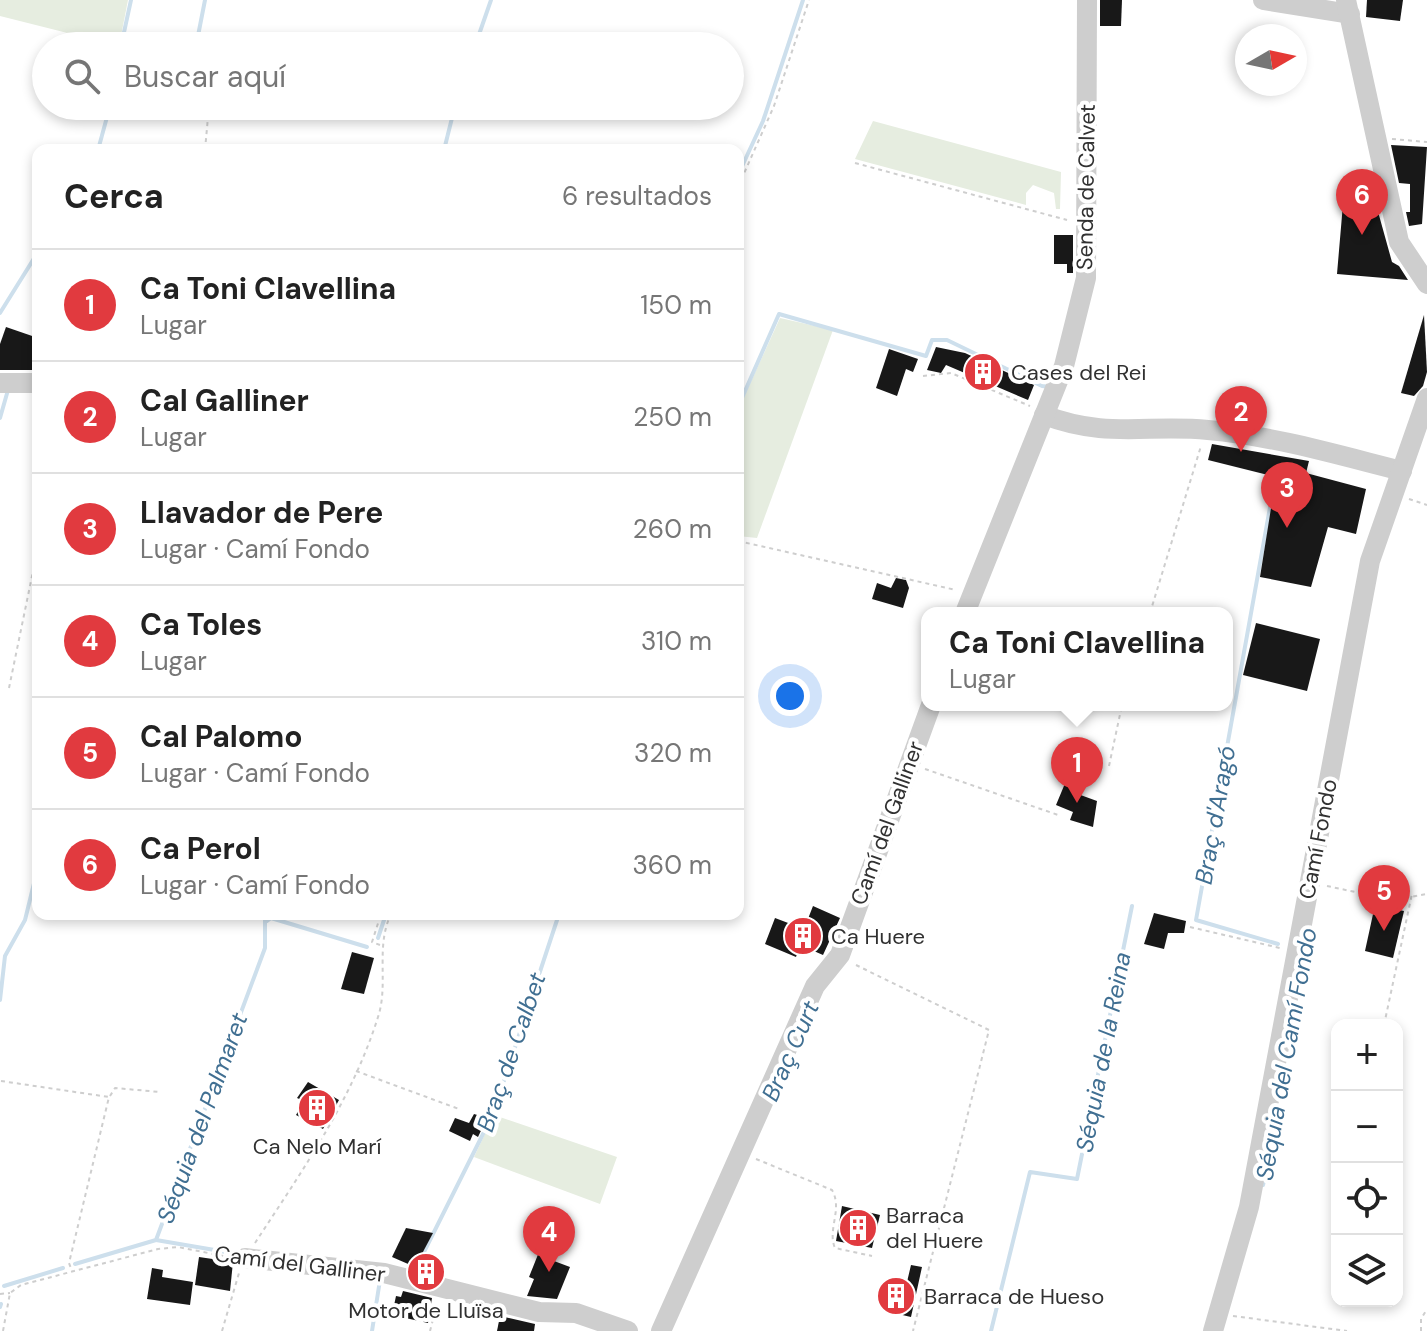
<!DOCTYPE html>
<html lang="es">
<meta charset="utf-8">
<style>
:root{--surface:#fff;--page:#f6f6f6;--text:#222;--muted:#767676;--line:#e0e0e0;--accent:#e13a3f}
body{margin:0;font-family:"DM Sans",sans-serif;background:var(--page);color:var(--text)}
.controls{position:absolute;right:24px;bottom:24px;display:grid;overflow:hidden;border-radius:16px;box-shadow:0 4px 12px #0003}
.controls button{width:72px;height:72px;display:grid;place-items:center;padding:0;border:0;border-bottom:2px solid var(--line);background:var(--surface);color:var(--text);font:40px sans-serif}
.compass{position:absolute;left:1235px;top:24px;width:72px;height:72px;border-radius:50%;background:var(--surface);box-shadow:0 4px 12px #0003;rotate:81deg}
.you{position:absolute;left:790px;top:696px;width:28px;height:28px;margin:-20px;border:6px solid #fff;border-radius:50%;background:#1a73e8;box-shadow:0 0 0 12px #1a73e833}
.badge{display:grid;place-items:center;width:52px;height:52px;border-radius:50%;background:var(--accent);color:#fff;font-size:26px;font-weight:700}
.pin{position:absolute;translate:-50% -66px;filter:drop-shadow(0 2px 4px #0008)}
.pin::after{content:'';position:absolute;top:42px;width:28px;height:24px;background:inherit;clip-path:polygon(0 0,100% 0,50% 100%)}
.popup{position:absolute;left:921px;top:607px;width:312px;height:104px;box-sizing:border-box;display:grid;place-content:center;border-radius:16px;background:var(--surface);filter:drop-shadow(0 2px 6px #0005);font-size:26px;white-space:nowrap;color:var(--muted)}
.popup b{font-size:30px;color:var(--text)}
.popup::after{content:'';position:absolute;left:50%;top:100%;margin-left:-16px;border:16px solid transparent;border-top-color:var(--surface)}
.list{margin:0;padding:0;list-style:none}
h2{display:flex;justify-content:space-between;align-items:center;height:104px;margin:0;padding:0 32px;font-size:34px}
h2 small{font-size:26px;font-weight:400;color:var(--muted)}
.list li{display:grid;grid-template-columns:52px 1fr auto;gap:24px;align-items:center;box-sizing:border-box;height:112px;padding:0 32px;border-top:2px solid var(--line)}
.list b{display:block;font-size:30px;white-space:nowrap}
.list p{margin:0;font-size:26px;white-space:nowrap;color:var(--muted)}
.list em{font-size:26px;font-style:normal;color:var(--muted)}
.icon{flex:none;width:44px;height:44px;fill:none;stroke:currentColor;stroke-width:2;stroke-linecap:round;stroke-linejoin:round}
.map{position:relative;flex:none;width:1427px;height:1331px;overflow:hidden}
.search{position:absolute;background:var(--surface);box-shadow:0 4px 12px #0003;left:32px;top:32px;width:712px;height:88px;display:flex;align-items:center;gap:20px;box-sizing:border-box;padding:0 28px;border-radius:44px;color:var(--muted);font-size:30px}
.panel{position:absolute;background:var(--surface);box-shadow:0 4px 12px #0003;left:32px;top:144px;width:712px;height:776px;border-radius:16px}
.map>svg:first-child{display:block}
.green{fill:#e6ede0}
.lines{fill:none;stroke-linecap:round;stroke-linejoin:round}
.stream{stroke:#cddfec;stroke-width:4}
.building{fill:#181818}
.path{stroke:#cecece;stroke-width:2;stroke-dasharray:4 4;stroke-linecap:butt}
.minor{stroke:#cecece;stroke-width:20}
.labels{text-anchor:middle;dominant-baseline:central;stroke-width:8;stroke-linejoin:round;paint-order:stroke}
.street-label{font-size:22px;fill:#313131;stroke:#fff}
.poi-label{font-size:22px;fill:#313131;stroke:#fff;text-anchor:start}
.water-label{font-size:24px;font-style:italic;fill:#406f92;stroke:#fff}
</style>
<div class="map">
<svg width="1427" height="1331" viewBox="0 0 1427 1331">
<rect width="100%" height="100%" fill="#fff"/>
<!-- green -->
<g class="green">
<polygon points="0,0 128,0 119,46 0,16"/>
<polygon points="873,121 1061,172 1060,209 1056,209 1054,193 1033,185 1026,193 1026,205 855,159"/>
<polygon points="780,318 833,330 757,538 738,536 738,410"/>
<polygon points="494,1115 617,1157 600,1204 474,1157"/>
</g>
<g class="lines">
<!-- stream -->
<g class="stream">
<polyline points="121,46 131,0"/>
<polyline points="196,46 205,0"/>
<polyline points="475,46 491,0"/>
<polyline points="98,150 110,106"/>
<polyline points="444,150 455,106"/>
<polyline points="738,175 763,121 803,0"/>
<polyline points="0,313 38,252"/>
<polyline points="738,407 779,314 926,356 932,340 947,340 1042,386 1050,387"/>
<polyline points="0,418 8,390"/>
<polyline points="1274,485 1196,920 1278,944"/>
<polyline points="267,921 271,918 367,947"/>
<polyline points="378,938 386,914"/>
<polyline points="0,1000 5,956 25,920 38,867"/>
<polyline points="1263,1185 1272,1152 1275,1124"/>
<polyline points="156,1240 238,1254"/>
<polyline points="75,1264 156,1240 265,948 265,914"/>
<polyline points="414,1272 493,1114 559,914"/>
<polyline points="4,1286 63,1268"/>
<polyline points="0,1307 1,1304"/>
<polyline points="372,1331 380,1280"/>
<polyline points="991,1331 1030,1172 1077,1179 1132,906"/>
</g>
</g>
<!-- building -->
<g class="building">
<polygon points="1100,0 1122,0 1121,26 1100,26"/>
<polygon points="1367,0 1403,0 1400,21 1366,17"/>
<polygon points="1391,145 1427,147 1422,224 1409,226 1406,212 1410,212 1410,184 1399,183"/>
<polygon points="1343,204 1377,208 1392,262 1399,266 1408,280 1337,274"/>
<polygon points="1054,235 1073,235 1073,273 1067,273 1067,264 1054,264"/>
<polygon points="1424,315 1427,372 1423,386 1414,396 1401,393"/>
<polygon points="6,327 38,338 38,370 0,370 0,344"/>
<polygon points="936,347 965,353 1034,385 1028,400 946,365 941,373 927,370"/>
<polygon points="889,349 918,359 913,372 906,369 897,396 876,388"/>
<polygon points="1212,444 1309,461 1306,473 1366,489 1356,534 1328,527 1311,587 1260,577 1276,477 1208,460"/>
<polygon points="896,578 906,580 909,588 903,608 872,599 877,583 891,588"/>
<polygon points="1256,623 1320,639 1307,691 1243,675"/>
<polygon points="1066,781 1078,786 1075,793 1097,801 1093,827 1070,820 1073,812 1056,805"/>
<polygon points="1375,905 1404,911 1393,958 1365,951"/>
<polygon points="813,906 840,918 823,955 800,945 796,957 765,944 775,918 804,929"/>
<polygon points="1154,913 1186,921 1184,933 1168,933 1164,949 1144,944"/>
<polygon points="352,952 374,958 364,994 341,989"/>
<polygon points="308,1082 339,1100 323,1129 296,1115 304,1101 297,1098"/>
<polygon points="474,1114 487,1118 478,1137 473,1134 470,1141 449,1131 455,1118 469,1123"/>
<polygon points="842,1206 880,1215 872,1248 836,1241"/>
<polygon points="406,1228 433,1233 415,1267 392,1257"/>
<polygon points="541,1247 557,1253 554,1261 570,1267 557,1299 527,1296 534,1279 529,1277"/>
<polygon points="199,1257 233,1262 230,1291 195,1285"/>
<polygon points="911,1265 922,1267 911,1317 885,1311 893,1278 907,1282"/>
<polygon points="152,1268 163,1270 162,1277 193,1282 190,1305 147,1299"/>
<polygon points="403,1291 432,1298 428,1323 392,1315 396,1296 401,1297"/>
<polygon points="500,1316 535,1324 534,1331 497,1331"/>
</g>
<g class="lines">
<!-- path -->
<g class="path">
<polyline points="1392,139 1427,142"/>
<polyline points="205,150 209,106"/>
<polyline points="855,163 1067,220"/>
<polyline points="738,187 774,106 809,0"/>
<polyline points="923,376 951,373 1030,406"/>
<polyline points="1409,499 1427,505"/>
<polyline points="738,541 956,590"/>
<polyline points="1150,613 1201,446"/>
<polyline points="9,688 38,547"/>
<polyline points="1109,766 1122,705"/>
<polyline points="925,769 1061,816"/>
<polyline points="1327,886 1393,900 1427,894"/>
<polyline points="1190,927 1280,948"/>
<polyline points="380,945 372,942 381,914"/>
<polyline points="856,965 989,1030 913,1331"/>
<polyline points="1384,1025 1412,894"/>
<polyline points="356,1071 459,1109"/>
<polyline points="1,1081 109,1097 69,1263 72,1271"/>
<polyline points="110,1096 115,1088 160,1092"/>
<path d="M756,1159L832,1190C843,1209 827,1230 835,1248L872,1256"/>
<path d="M255,1243C302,1171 352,1100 378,1017C389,984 375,947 391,914"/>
<polyline points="0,1294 10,1293"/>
<polyline points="1233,1316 1347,1331"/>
<polyline points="3,1331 10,1293 21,1285 158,1249 178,1247 228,1257"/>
<polyline points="222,1331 239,1273"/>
<polyline points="430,1331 437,1304"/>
<polyline points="1421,1331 1421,1319 1427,1309"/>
</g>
<!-- minor -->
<g class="minor">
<polyline points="1263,0 1350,14"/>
<polyline points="1346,0 1399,242 1427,284"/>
<polyline points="0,383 38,383"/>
<path d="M1044,415C1107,439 1147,424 1208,430C1274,436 1338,455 1402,471"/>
<polyline points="965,613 1064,366 1086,278 1087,0"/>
<polyline points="245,1258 384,1273 539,1312 576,1313 628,1331"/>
<polyline points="661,1331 815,986 840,955 931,705"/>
<polyline points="1213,1331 1249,1207 1370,561 1427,398"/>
</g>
</g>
<!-- icons -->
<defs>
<symbol id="building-disc" viewBox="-11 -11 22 22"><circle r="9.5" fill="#e13a3f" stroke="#fff"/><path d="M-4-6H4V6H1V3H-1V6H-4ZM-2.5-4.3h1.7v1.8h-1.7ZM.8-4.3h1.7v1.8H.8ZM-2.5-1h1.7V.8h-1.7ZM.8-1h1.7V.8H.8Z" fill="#fff"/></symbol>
</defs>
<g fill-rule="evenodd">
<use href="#building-disc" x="961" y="350" width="44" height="44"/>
<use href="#building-disc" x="781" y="914" width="44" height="44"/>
<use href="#building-disc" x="295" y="1086" width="44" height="44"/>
<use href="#building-disc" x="836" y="1206" width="44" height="44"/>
<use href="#building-disc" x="404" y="1250" width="44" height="44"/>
<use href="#building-disc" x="874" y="1274" width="44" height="44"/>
</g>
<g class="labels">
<!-- street labels -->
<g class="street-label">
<text transform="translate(1086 187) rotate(-89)">Senda de Calvet</text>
<text transform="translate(887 823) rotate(-70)">Camí del Galliner</text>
<text transform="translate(1318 839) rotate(-79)">Camí Fondo</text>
<text transform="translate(300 1264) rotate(7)">Camí del Galliner</text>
</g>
<!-- poi labels -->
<g class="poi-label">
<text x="1011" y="372">Cases del Rei</text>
<text x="831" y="936">Ca Huere</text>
<text x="317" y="1146" text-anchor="middle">Ca Nelo Marí</text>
<text x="886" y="1215">Barraca<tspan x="886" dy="25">del Huere</tspan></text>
<text x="924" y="1296">Barraca de Hueso</text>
<text x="426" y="1310" text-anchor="middle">Motor de Lluïsa</text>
</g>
<!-- water labels -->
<g class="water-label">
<text transform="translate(1215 815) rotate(-80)">Braç d'Aragó</text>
<text transform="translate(790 1051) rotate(-66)">Braç Curt</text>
<text transform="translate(511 1052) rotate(-71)">Braç de Calbet</text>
<text transform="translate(1103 1052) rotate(-79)">Séquia de la Reina</text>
<text transform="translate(1286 1054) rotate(-80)">Séquia del Camí Fondo</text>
<text transform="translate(202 1118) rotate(-70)">Séquia del Palmaret</text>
</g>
</g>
</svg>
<div class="controls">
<button>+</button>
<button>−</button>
<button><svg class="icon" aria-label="locate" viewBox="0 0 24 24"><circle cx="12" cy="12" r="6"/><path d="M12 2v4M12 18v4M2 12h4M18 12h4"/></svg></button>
<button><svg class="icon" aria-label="layers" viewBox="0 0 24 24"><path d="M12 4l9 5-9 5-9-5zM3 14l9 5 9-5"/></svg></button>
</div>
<svg class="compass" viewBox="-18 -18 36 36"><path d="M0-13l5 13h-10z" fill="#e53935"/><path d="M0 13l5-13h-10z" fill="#767676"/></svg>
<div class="you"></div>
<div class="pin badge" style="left:1077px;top:803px">1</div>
<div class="popup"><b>Ca Toni Clavellina</b>Lugar</div>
<div class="pin badge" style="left:1241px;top:452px">2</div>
<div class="pin badge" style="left:1287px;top:528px">3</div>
<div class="pin badge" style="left:549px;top:1272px">4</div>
<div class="pin badge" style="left:1384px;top:931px">5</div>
<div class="pin badge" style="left:1362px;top:235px">6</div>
<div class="search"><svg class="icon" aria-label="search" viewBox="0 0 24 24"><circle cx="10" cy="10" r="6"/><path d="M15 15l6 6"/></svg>Buscar aquí</div>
<section class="panel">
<h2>Cerca<small>6 resultados</small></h2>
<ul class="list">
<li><span class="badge">1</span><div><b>Ca Toni Clavellina</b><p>Lugar</p></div><em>150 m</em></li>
<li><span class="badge">2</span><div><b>Cal Galliner</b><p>Lugar</p></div><em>250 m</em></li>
<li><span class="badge">3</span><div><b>Llavador de Pere</b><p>Lugar · Camí Fondo</p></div><em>260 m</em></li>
<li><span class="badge">4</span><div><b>Ca Toles</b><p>Lugar</p></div><em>310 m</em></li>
<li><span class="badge">5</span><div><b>Cal Palomo</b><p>Lugar · Camí Fondo</p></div><em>320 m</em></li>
<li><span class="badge">6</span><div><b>Ca Perol</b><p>Lugar · Camí Fondo</p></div><em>360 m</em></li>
</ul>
</section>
</div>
